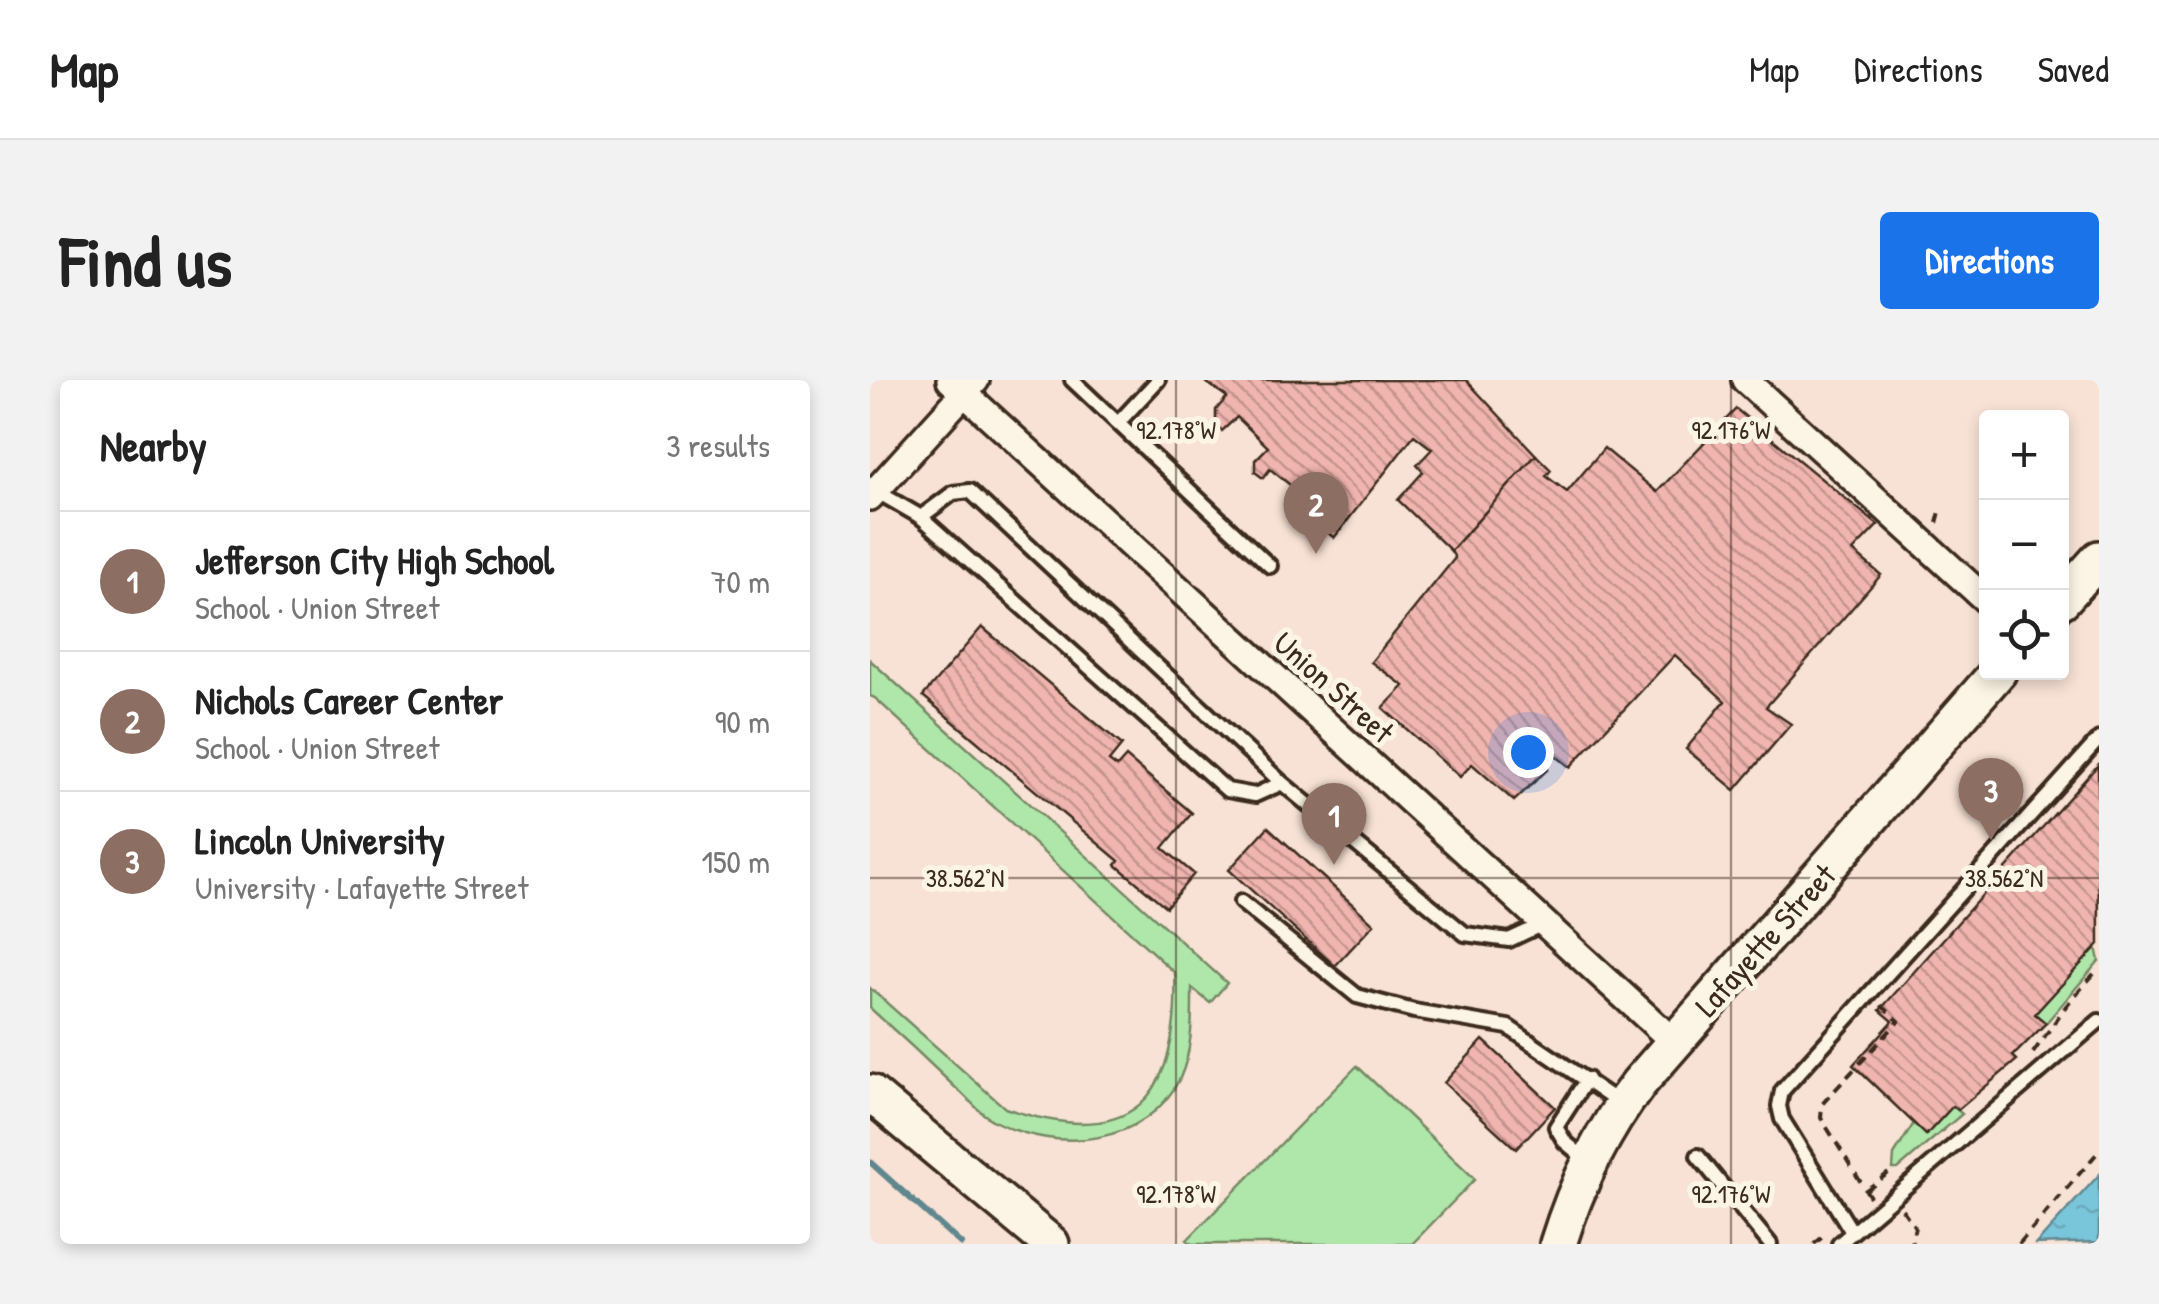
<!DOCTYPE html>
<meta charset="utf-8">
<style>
:root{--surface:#fff;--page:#f2f2f2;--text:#222;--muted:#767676;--line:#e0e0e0;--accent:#1a73e8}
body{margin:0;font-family:"Patrick Hand",sans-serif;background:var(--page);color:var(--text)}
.controls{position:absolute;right:30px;top:30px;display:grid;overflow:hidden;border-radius:10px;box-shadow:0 5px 15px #0003}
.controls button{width:90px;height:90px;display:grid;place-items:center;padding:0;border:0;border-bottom:2px solid var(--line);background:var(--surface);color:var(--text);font:50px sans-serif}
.you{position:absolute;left:658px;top:372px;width:35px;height:35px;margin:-25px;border:8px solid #fff;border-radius:50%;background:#1a73e8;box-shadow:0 0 0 15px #1a73e833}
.badge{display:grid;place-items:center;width:65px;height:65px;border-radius:50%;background:var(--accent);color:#fff;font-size:32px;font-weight:700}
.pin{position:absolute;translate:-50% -82px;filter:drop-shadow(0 2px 5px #0008)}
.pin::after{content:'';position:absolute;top:52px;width:35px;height:30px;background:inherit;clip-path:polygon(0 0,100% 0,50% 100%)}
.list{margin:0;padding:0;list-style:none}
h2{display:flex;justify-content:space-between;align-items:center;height:130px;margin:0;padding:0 40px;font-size:42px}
h2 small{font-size:32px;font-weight:400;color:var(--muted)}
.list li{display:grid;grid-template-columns:65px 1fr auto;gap:30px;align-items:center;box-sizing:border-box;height:140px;padding:0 40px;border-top:2px solid var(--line)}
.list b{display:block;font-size:38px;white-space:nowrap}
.list p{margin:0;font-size:32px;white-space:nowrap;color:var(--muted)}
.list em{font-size:32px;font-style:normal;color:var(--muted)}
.icon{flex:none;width:55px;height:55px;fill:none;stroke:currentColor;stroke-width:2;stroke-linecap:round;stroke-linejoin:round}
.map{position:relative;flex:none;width:1229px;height:864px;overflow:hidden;border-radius:10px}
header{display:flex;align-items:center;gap:60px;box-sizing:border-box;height:140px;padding:0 50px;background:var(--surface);border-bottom:2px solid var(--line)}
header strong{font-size:48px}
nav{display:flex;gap:55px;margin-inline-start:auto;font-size:35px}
.intro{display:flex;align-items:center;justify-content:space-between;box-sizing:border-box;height:240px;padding:0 60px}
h1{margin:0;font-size:70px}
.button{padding:25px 45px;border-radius:10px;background:var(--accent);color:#fff;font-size:35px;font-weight:700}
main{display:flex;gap:60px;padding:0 60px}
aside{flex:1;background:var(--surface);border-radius:10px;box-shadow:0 5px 15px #0003}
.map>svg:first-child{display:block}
.grass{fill:#afe7ab;stroke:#758864;stroke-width:2.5}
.water{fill:url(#water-ripples);stroke:#60878e;stroke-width:2.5}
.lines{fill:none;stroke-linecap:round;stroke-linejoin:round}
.stream{stroke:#60878e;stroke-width:6}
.building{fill:url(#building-back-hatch);stroke:#3b2a1e;stroke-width:2.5}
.lane-casing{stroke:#3b2a1e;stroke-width:20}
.street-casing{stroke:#3b2a1e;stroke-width:32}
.secondary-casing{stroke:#3b2a1e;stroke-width:42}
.path{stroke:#3b2a1e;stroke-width:4;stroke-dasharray:10 8;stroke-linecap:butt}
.lane{stroke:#fcf5e5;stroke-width:12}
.street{stroke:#fcf5e5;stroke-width:25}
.secondary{stroke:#fcf5e5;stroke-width:35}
.ticks{fill:none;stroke:#3b2a1e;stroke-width:2.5;stroke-opacity:0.45}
.labels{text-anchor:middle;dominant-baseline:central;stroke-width:10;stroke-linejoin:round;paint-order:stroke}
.street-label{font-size:32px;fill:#3b2a1e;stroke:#fcf5e5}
.ticks-label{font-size:25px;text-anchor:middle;fill:#3b2a1e;stroke:#fcf5e5;stroke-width:10;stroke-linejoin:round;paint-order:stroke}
</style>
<header>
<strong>Map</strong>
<nav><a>Map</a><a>Directions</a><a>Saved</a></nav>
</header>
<div class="intro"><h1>Find us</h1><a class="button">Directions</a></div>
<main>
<aside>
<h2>Nearby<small>3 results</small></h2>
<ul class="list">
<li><span class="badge" style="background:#8d6e63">1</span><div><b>Jefferson City High School</b><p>School · Union Street</p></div><em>70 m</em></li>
<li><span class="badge" style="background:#8d6e63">2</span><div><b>Nichols Career Center</b><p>School · Union Street</p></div><em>90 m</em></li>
<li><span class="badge" style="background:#8d6e63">3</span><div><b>Lincoln University</b><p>University · Lafayette Street</p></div><em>150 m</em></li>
</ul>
</aside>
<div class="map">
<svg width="1229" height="864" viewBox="0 0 1229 864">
<defs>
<pattern id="water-ripples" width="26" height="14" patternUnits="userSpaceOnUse" patternTransform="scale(2.5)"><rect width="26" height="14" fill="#79c5d9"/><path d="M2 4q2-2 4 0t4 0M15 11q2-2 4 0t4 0" fill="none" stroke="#6aa9ba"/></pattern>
<pattern id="building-back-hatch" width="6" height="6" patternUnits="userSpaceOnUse" patternTransform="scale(2.5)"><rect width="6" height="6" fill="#f0b5af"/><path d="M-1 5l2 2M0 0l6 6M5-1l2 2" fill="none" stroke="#c4938e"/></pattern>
</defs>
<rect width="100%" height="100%" fill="#f8e2d5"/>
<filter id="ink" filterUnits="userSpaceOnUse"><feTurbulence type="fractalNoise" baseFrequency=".01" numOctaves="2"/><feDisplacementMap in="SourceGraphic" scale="20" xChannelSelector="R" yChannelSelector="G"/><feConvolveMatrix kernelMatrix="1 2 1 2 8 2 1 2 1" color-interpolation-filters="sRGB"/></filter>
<g filter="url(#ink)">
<!-- grass -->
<g class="grass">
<path d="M0,280L357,603L340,623L322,608C322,638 323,669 310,698C277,767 185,773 124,741C111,735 100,720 89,711C60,683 30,655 0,628V608L135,728C262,771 310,721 305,593L5,318L0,316Z"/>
<polygon points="1226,567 1229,581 1176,643 1165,634"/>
<polygon points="487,686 605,799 542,864 321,864 317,860"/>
<polygon points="1083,726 1092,734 1028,789 1023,789 1024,775 1044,743 1056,755"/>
</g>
<!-- water -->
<polygon class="water" points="1229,795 1229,862 1166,864"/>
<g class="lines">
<!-- stream -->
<polyline class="stream" points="0,782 91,864"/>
</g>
<!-- building -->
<g class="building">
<polygon points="333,0 596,0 666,75 581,171 528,120 553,92 547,85 562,69 544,55 464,158 435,133 427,144 421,128 434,116 400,89 393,98 385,92 385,80 398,67 367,37 352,51 346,44 346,30 357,17"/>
<polygon points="866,29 1008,145 983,171 1011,195 896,327 921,344 865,410 816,369 855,321 805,275 700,387 661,356 651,366 678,389 644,421 602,384 590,397 513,328 534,306 501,282 585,178 581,171 666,75 681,90 676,96 697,112 734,68 787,112"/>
<polygon points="112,247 252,365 239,381 247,387 256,377 322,433 293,468 324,494 296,527 246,485 249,481 53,316"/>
<polygon points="1228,385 1229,564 1165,634 1176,643 1143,676 1147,680 1088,730 1083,726 1056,755 983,685 1023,641 1010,630"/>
<polygon points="398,447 504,544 465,586 359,490"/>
<polygon points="613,660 685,727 646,769 574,703"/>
</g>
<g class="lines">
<defs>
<g id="lane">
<polyline points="202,0 400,186"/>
<polyline points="248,43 288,0"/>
<polyline points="6,111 51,137 83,113 100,111 412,403 595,554 639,560 675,543"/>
<polyline points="51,137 357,410 385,415 412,403"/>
<polyline points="371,522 487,616 544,631 638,647 752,725"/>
<polyline points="717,699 686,747 695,762 719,782"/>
<polyline points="828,776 900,864"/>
<polyline points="982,852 912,739 909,726 912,711 1229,359"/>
<polyline points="969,864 1229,641"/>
</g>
<g id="street">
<polyline points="80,0 804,662"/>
<polyline points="875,0 1116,220"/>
<polyline points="0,117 106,0"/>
</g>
<g id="secondary">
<polyline points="1192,220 1229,179"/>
<polyline points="0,713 181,864"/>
<path d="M688,864C706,806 732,751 769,703L1128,292"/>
</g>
</defs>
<!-- lane casing -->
<use href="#lane" class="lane-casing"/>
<!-- street casing -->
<use href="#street" class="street-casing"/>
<!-- secondary casing -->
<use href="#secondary" class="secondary-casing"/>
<!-- path -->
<g class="path">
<polyline points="1067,143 1071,128"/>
<polyline points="1163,673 1196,626 1229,588"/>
<polyline points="996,810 1020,792 1025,792"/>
<polyline points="1000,817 951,738 952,724 1029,641 1011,625"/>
<polyline points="1032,829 1045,847 1041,864"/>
<polyline points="944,864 954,856"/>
<polyline points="1149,864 1229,771"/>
</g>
<!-- lane -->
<use href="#lane" class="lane"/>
<!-- street -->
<use href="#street" class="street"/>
<!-- secondary -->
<use href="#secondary" class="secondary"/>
</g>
</g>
<!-- ticks -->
<path class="ticks" d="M306,0V864M861,0V864M0,498H1229"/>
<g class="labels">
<!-- street labels -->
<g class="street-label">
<text transform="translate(464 307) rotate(42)">Union Street</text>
<text transform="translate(895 560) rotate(-48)">Lafayette Street</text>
</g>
</g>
<g class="ticks-label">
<text x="306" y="59">92.178°W</text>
<text x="861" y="59">92.176°W</text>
<text x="95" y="507">38.562°N</text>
<text x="1134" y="507">38.562°N</text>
<text x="306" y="823">92.178°W</text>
<text x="861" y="823">92.176°W</text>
</g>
</svg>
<div class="controls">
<button>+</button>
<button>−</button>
<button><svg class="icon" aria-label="locate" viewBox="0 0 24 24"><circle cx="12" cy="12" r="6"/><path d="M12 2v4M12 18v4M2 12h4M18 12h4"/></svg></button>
</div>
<div class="you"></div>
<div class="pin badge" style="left:464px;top:485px;background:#8d6e63">1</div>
<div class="pin badge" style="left:446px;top:174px;background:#8d6e63">2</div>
<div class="pin badge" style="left:1121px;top:460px;background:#8d6e63">3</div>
</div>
</main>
